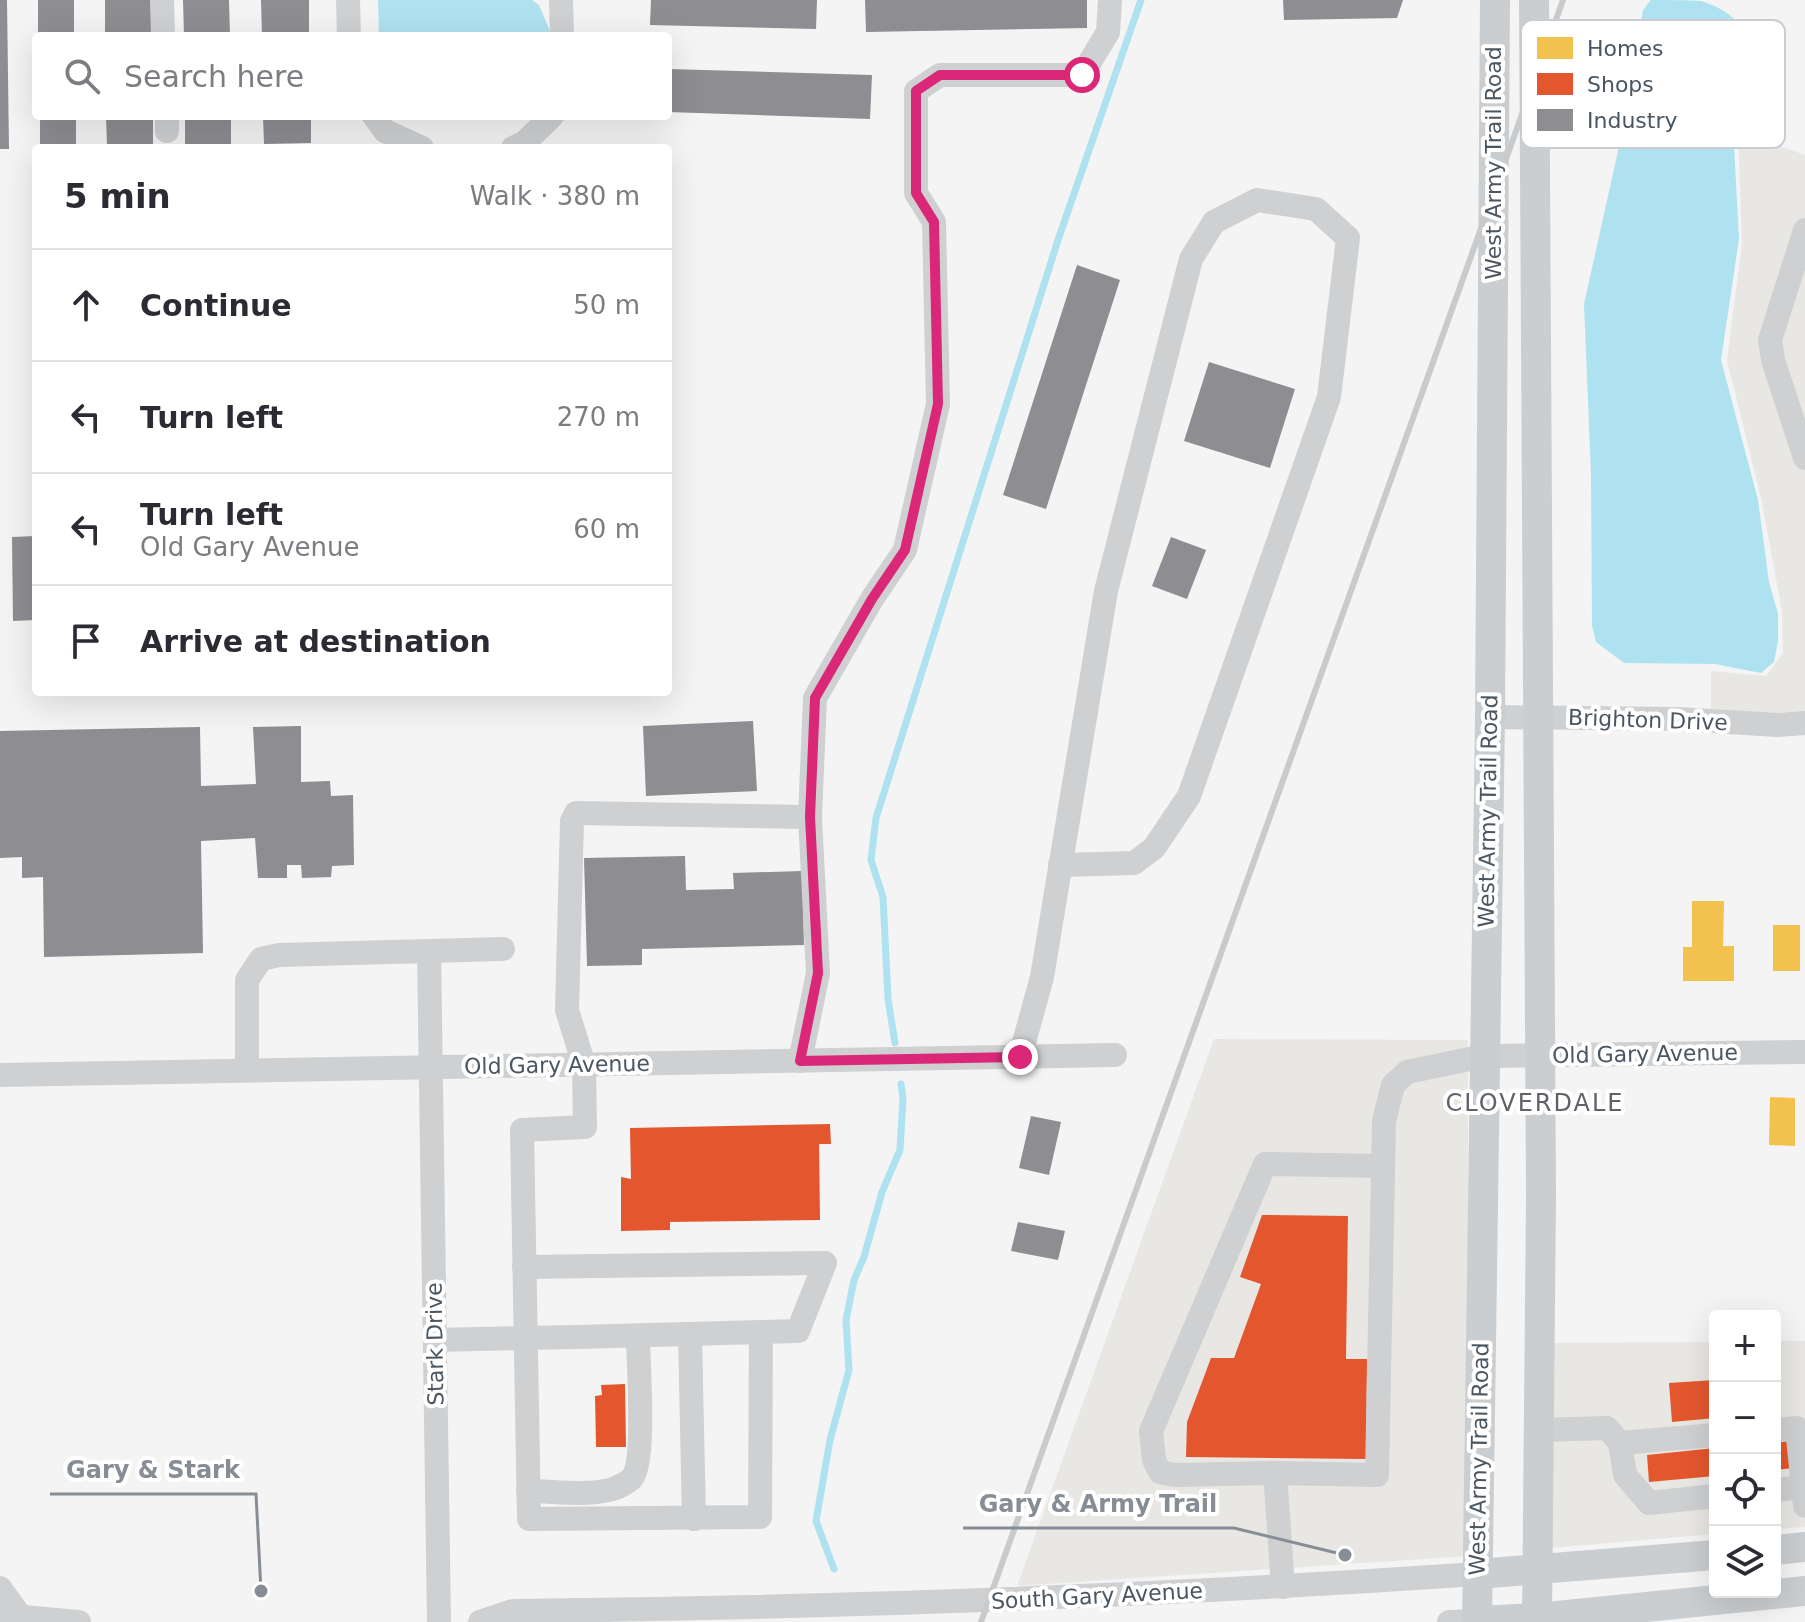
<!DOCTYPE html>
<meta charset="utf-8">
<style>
:root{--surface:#fff;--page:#f7f7f7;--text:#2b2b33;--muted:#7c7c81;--line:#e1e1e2}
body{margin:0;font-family:"DejaVu Sans",sans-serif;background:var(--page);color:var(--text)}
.controls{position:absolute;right:24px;bottom:24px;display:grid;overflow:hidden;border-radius:8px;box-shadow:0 8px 32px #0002}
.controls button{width:72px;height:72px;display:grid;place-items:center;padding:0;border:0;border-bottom:2px solid var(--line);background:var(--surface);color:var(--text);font:40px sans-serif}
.stop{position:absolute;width:24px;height:24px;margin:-18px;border:6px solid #db2777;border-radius:50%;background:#fff}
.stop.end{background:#db2777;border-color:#fff;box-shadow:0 2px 8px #0008}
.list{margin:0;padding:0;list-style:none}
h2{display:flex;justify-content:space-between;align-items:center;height:104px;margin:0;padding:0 32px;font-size:34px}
h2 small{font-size:26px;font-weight:400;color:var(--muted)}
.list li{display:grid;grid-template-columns:52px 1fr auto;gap:24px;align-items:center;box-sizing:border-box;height:112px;padding:0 32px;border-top:2px solid var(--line)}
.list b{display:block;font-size:30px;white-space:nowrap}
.list p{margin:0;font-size:26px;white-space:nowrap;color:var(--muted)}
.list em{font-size:26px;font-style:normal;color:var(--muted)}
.icon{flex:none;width:44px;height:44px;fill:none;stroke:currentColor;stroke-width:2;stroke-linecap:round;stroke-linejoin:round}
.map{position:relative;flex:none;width:1805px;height:1622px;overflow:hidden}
.search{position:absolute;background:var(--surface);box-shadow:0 8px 32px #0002;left:32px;top:32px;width:640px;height:88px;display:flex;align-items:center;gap:20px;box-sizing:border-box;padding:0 28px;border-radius:8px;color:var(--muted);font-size:30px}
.panel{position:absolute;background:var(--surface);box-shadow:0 8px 32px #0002;left:32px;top:144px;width:640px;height:552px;border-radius:8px}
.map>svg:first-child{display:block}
.commercial{fill:#e8e7e3}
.water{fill:#aee2f0}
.homes{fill:#f2c14e}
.shops{fill:#e4572e}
.industry{fill:#8d8d92}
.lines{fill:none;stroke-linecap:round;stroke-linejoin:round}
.stream{stroke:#aee2f0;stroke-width:7}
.minor{stroke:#ced0d2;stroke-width:24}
.major{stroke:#caced1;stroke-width:30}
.rail{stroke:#c9cacc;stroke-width:6}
.route{stroke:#db2777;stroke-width:10}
.labels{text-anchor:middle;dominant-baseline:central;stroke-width:8;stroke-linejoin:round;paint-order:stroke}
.street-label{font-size:22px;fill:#4a5661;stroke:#fff}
.neighbourhood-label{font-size:24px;letter-spacing:2px;fill:#5f6368;stroke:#fff}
.key{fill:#fff;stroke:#c9ccd0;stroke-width:2}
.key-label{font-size:22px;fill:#4a5661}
.leader{fill:none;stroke:#868d94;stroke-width:3}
.callout-dot{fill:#868d94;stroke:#fff;stroke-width:3}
.callout-label{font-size:24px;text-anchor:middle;font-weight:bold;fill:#868d94;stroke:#fff;stroke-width:8;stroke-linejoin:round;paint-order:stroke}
</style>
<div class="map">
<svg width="1805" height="1622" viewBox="0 0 1805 1622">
<rect width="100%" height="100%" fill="#f4f4f4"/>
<!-- commercial -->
<g class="commercial">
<polygon points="1738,131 1805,155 1805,713 1776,718 1711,712 1711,671 1766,676 1783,653 1782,611 1761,498 1727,360 1742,244"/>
<polygon points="1214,1039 1468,1040 1468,1556 1017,1586"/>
<polygon points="1775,1341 1805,1341 1805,1527 1775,1529"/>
<polygon points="1715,1342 1715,1534 1551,1548 1547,1343"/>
</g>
<!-- water -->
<g class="water">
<polygon points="378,0 532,0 539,5 552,36 379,36"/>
<path d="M1651,0C1666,0 1686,0 1701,1C1746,14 1766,52 1731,89L1739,239L1721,360L1758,500L1769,582L1778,614V641L1774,662L1761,673L1715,664L1624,663L1596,642L1592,626L1591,474L1584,304L1624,124L1643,10Z"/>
</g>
<!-- homes -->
<g class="homes">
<polygon points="1692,901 1724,901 1723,946 1734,946 1734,981 1683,981 1683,947 1692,947"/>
<rect x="1773" y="925" width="27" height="46"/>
<polygon points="1770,1097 1795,1098 1795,1146 1769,1145"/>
</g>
<!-- shops -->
<g class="shops">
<polygon points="830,1124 831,1144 819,1144 820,1220 670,1222 670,1230 621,1231 621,1177 631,1179 630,1128"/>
<polygon points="1262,1215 1348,1216 1346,1359 1367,1359 1366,1459 1186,1457 1187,1422 1211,1358 1234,1358 1261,1284 1240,1277"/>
<polygon points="1715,1380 1715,1418 1672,1422 1669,1383"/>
<polygon points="625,1384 626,1447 596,1447 595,1396 602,1395 601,1385"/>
<polygon points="1790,1441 1793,1468 1775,1470 1775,1443"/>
<polygon points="1715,1448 1715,1476 1649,1482 1647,1455"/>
</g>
<!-- industry -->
<g class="industry">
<polygon points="0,0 7,0 9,149 0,149"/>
<rect x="38" y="0" width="36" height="36"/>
<polygon points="105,0 151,0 152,36 105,36"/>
<polygon points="183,0 229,0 230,36 184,36"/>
<polygon points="261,0 309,0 309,36 262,36"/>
<polygon points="651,0 817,0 816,29 650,25"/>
<polygon points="865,0 1087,0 1087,28 866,32"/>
<polygon points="1283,0 1403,0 1397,18 1284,20"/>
<polygon points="668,69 872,75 870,119 668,112"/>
<polygon points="40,116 76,116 76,146 40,147"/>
<polygon points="106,116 153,116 153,146 107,146"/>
<polygon points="185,116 231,116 231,145 185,146"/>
<polygon points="263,116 311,116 311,143 264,144"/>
<polygon points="1077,265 1120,280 1046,509 1003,495"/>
<polygon points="1209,362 1295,389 1270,468 1184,441"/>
<polygon points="36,536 36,620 13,621 12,537"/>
<polygon points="1171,537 1206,550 1187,599 1152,586"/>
<polygon points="753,721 757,791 646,796 643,726"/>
<polygon points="301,726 301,782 330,781 331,796 353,795 354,865 332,866 331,877 302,878 301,865 287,865 287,878 258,878 255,838 201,841 203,953 44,957 43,877 22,878 22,857 0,858 0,731 200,727 201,786 256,784 253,727"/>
<polygon points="685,856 686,890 734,889 733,873 802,871 804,945 642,949 642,965 587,966 584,858"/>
<polygon points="1031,1116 1061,1122 1049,1175 1019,1168"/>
<polygon points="1018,1222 1065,1231 1058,1260 1011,1251"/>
</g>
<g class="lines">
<!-- stream -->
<g class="stream">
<polyline points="895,1043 888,999 883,897 871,860 876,818 1058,240 1141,0"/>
<polyline points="834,1569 816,1521 830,1440 849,1370 846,1320 854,1280 864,1257 882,1192 900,1150 903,1099 901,1084"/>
</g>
<!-- minor -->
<g class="minor">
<polyline points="162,0 163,36"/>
<polyline points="348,0 349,36"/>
<polyline points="561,0 562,36"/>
<polyline points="167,116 167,131"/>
<polyline points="374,116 385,131 422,148"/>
<polyline points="513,148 524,143 552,116"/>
<polyline points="1805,230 1770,340 1773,360 1805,458"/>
<polyline points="1490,717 1677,719 1778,725 1805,723"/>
<polyline points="429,951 439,1622"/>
<polyline points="1020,1057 1042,977 1106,591 1191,259 1214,222 1257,200 1316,209 1348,238 1329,397 1189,796 1154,848 1134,863 1060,865"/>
<polyline points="800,1061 818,973 810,817 815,698 872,599 905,550 938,404 934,222 916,193 916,91 940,75 1082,75 1108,32 1110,0"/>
<polyline points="247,1069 247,980 261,959 279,955 503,949"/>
<polyline points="0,1075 1115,1055"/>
<polyline points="524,1267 825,1263 798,1331 761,1332"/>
<polyline points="690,1334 694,1519"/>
<path d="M435,1340C544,1338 652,1335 761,1332L760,1517L529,1519L522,1130L585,1127L584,1065L567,1010L572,821L576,813L810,817"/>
<polyline points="1539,1430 1607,1428 1620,1443 1715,1435"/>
<polyline points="1775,1430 1797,1428 1805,1506"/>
<polyline points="1620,1443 1625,1475 1649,1503 1715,1496"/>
<polyline points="1275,1473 1175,1475 1160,1472 1154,1460 1151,1431 1265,1164 1383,1166"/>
<polyline points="1775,1490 1803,1487"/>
<path d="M528,1491C556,1491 590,1497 616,1488C620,1486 629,1482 632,1478C646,1462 638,1361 638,1336"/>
<polyline points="1283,1587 1275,1473 1377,1475 1384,1121 1393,1085 1407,1072 1484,1056 1805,1052"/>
<polyline points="0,1588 21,1617"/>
<polyline points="0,1615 79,1622"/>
<path d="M480,1622L513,1611C835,1608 1156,1596 1477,1574"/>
<polyline points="1449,1622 1477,1621"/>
</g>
<!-- major -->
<g class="major">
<polyline points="1534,0 1541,1196 1537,1622"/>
<polyline points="1775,1550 1805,1547"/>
<polyline points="1477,1574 1715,1555"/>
<polyline points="1477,1621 1537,1618 1805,1591"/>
<polyline points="1477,1622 1490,717 1495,0"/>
</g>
<!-- rail -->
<polyline class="rail" points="981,1622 1563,0"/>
</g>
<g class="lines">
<!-- route -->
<polyline class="route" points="1020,1057 800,1061 818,973 810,817 815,698 872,599 905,550 938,404 934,222 916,193 916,91 940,75 1082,75"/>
</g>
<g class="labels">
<!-- street labels -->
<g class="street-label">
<text transform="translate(1493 163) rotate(-90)">West Army Trail Road</text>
<text transform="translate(1648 720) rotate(2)">Brighton Drive</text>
<text transform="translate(1488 811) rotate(-89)">West Army Trail Road</text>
<text transform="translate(1645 1054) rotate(-1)">Old Gary Avenue</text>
<text transform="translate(557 1065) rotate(-1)">Old Gary Avenue</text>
<text transform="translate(435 1344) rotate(-91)">Stark Drive</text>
<text transform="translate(1479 1459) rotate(-89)">West Army Trail Road</text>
<text transform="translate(1097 1596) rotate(-3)">South Gary Avenue</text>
</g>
<!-- neighbourhood labels -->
<g class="neighbourhood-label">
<text x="1535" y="1103">CLOVERDALE</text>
</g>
</g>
<!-- legend -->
<rect x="1521" y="20" width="264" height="128" rx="12" class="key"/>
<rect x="1537" y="37" width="36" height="22" fill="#f2c14e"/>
<rect x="1537" y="73" width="36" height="22" fill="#e4572e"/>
<rect x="1537" y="109" width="36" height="22" fill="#8d8d92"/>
<g class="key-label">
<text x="1587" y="56">Homes</text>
<text x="1587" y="92">Shops</text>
<text x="1587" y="128">Industry</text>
</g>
<!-- callouts -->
<path class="leader" d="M261 1591L256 1494H50M1345 1555L1234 1528H963"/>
<g class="callout-dot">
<circle cx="261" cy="1591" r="8"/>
<circle cx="1345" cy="1555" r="8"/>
</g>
<g class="callout-label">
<text x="153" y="1478">Gary &amp; Stark</text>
<text x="1098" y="1512">Gary &amp; Army Trail</text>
</g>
</svg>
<div class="controls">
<button>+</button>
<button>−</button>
<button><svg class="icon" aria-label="locate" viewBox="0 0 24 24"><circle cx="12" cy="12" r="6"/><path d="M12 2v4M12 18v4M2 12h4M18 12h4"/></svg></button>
<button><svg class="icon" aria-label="layers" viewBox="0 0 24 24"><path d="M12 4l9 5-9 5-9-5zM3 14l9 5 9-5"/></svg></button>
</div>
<div class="stop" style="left:1082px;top:75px"></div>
<div class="stop end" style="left:1020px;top:1057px"></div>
<div class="search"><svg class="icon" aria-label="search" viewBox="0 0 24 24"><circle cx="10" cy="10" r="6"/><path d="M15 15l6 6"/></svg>Search here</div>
<section class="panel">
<h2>5 min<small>Walk · 380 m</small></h2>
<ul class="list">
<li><svg class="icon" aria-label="ahead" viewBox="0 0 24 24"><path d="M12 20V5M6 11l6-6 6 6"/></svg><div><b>Continue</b></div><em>50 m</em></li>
<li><svg class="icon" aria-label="left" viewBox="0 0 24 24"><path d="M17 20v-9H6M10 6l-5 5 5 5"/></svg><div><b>Turn left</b></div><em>270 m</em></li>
<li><svg class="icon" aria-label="left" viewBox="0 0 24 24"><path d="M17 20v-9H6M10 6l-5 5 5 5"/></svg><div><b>Turn left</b><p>Old Gary Avenue</p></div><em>60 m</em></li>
<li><svg class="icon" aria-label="arrive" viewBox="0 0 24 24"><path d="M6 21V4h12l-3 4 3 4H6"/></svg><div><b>Arrive at destination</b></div></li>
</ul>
</section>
</div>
